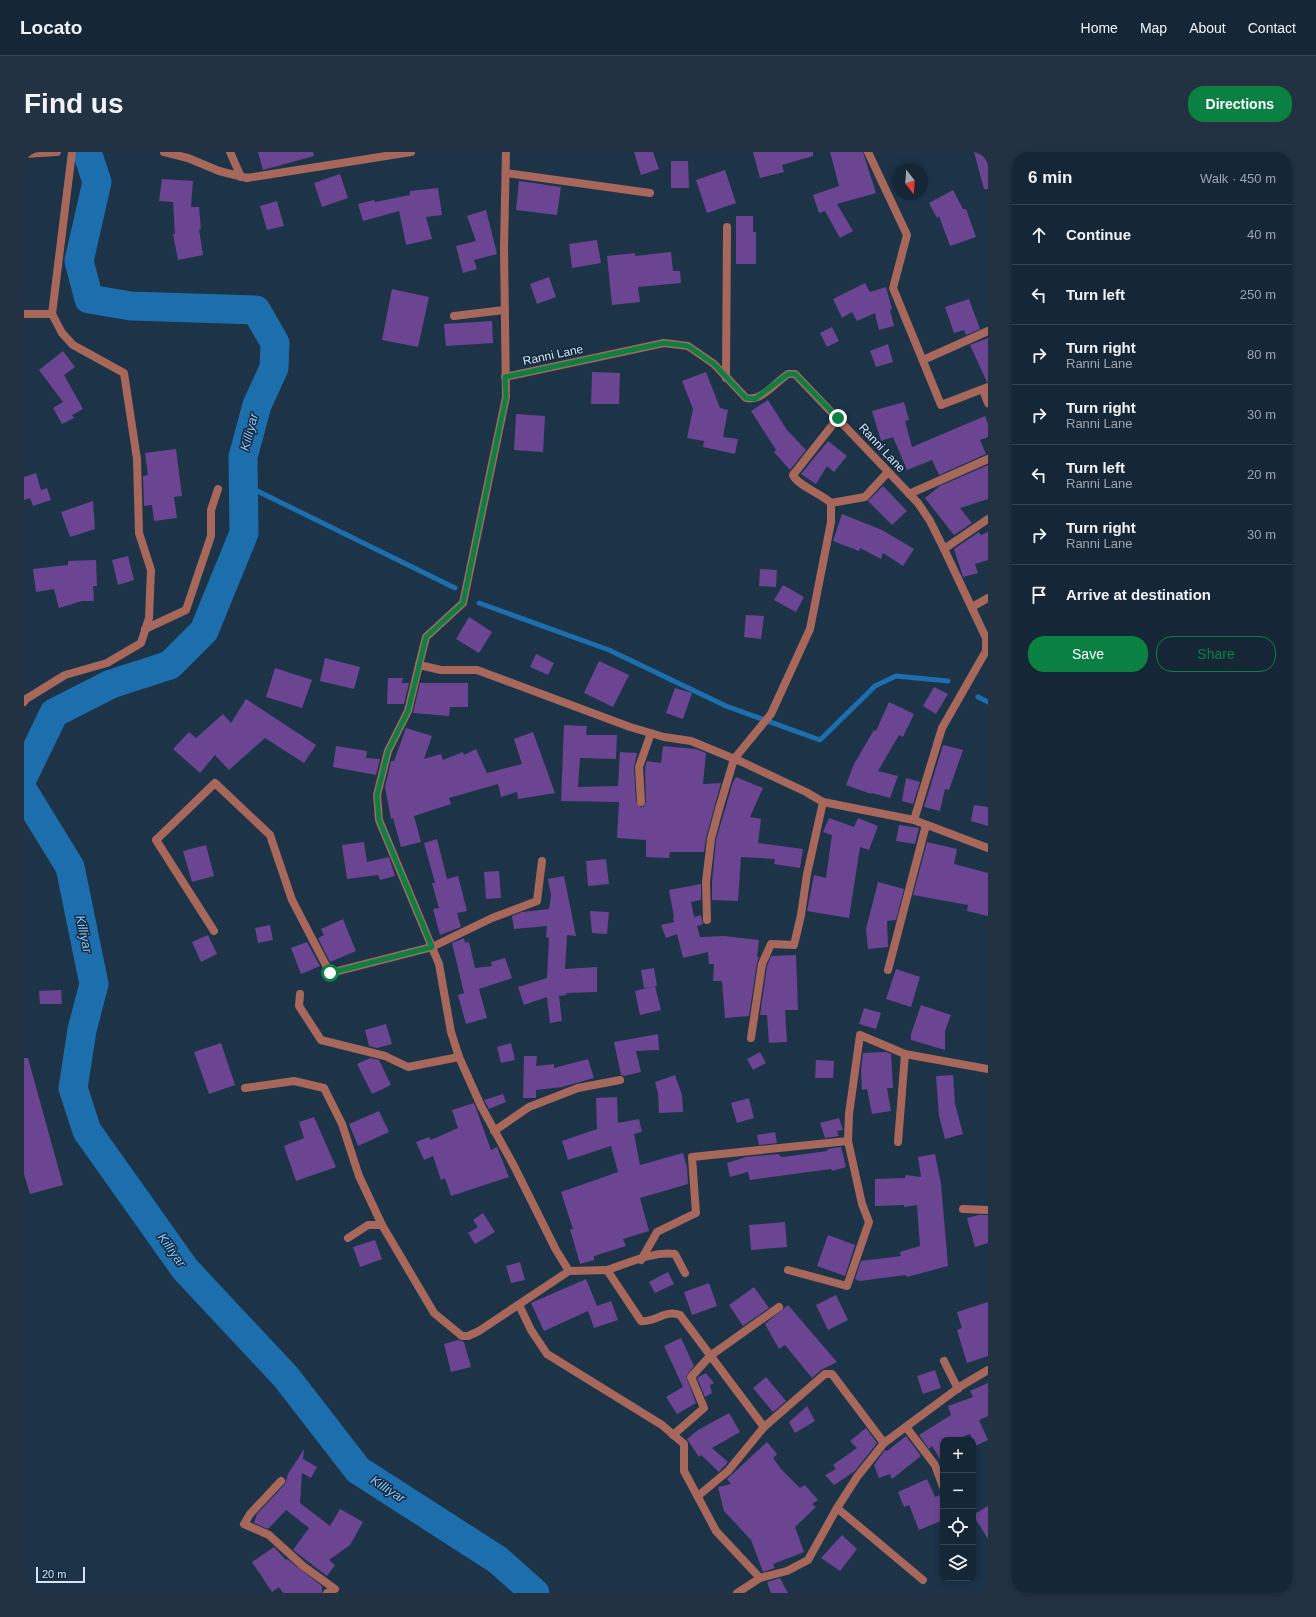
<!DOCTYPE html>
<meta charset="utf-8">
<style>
:root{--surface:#152636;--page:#223242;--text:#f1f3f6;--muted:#9da5ad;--line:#344351;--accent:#0b8043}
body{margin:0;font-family:Helvetica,sans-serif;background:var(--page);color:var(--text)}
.controls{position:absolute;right:12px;bottom:12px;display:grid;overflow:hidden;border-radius:8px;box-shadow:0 2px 6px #0003}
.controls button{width:36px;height:36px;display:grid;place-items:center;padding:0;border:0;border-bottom:1px solid var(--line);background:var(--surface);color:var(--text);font:20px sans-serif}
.compass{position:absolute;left:868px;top:12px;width:36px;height:36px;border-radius:50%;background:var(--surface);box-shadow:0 2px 6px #0003;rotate:163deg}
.scale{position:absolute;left:12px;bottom:10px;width:49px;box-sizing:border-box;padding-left:4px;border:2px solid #d5e3f1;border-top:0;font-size:11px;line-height:14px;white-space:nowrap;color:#d5e3f1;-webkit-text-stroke:3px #12293e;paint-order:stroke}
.stop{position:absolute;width:12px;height:12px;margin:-9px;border:3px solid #0b8043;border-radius:50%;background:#fff}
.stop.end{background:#0b8043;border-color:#fff;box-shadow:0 1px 4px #0008}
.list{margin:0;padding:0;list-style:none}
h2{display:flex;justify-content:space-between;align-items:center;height:52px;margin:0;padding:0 16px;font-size:17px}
h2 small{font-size:13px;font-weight:400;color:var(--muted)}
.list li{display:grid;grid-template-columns:26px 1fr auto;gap:12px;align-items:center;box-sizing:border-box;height:60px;padding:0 16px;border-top:1px solid var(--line)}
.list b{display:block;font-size:15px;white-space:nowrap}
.list p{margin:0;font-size:13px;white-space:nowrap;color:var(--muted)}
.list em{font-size:13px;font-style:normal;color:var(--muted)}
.actions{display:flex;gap:8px;padding:12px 16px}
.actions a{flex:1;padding:9px 0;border:1px solid var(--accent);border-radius:16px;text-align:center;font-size:14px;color:var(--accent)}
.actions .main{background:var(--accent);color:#fff}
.icon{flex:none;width:22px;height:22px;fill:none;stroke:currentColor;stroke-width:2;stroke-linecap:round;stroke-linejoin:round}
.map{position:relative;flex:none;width:964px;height:1441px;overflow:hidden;border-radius:16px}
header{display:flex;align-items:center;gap:24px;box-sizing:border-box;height:56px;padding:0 20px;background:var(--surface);border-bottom:1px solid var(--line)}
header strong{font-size:19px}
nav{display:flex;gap:22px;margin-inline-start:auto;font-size:14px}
.intro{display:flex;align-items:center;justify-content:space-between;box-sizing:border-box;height:96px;padding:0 24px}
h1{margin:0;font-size:28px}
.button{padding:10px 18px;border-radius:16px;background:var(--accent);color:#fff;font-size:14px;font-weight:700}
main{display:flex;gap:24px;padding:0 24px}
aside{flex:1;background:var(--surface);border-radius:16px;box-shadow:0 2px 6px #0003}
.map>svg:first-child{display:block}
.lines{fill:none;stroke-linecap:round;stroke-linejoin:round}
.stream{stroke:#1d6ead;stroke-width:5}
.river{stroke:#1d6ead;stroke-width:29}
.building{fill:#6b4592}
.minor{stroke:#a7685b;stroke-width:8}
.tertiary{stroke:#a7685b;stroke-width:8}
.route{stroke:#0b8043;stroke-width:5}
.labels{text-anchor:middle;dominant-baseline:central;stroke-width:3;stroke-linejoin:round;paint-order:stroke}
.street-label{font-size:12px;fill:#d5e3f1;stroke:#12293e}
.water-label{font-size:13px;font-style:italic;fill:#8ec5f8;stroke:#12293e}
</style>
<header>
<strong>Locato</strong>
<nav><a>Home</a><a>Map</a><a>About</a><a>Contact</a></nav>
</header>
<div class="intro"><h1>Find us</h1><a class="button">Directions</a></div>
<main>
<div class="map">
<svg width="964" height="1441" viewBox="0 0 964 1441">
<rect width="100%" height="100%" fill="#1c3348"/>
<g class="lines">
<!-- stream -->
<g class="stream">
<polyline points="219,332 431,436"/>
<polyline points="455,451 585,498 702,554 796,588 851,534 872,524 924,529"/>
<polyline points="954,545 964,550"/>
</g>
<!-- river -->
<g class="river">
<polyline points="0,623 30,561 87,532 146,513 180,479 220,381 219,305 233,253 250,216 251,191 232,158 107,154 65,147 55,109 73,30 63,0"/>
<polyline points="0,640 46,715 70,832 58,878 49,936 63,979 161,1117 262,1225 334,1318 474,1408 511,1441"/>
</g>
</g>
<!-- building -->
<g class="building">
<polygon points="234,0 289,0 290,4 239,18"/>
<polygon points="610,0 629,0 635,17 617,23"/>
<polygon points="729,0 789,0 789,4 758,13 760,20 736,26"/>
<polygon points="806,0 839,0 852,41 813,52 829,79 816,86 801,59 795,61 789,43 815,34"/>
<polygon points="950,0 964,0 964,37 960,37"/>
<polygon points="647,9 664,9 665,36 647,36"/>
<polygon points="701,18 712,51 683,61 672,28"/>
<polygon points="316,22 324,46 298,55 290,31"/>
<polygon points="138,27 169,29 167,55 175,55 177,77 175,77 179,103 154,108 149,82 151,82 149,50 135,49"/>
<polygon points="495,29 537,35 533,63 492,58"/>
<polygon points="414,36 418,63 402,65 408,87 382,93 375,59 339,69 334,52 350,48 351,50 386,43 386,39"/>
<polygon points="929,38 939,57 942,57 952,85 926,94 915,64 913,66 905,51"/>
<polygon points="253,49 260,74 243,78 236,54"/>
<polygon points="462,58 473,102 450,108 453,117 439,121 432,94 452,89 443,64"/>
<polygon points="712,64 729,64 729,80 732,80 732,112 712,112"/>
<polygon points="573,88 577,111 548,116 545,92"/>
<polygon points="647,100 649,119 656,119 657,131 614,135 616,150 588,153 583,104 611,101 611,104"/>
<polygon points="525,125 532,145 513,152 506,132"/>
<polygon points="841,131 846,140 862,135 868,157 866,158 870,174 855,178 851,161 833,169 828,160 818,166 809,147"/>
<polygon points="368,137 405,145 394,195 358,188"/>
<polygon points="945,147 956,177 942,183 940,178 930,181 921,155"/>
<polygon points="468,169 469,191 422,194 420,172"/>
<polygon points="808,175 815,189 803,195 796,181"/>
<polygon points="964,186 964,230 963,230 946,193"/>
<polygon points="864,192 869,210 852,215 846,199"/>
<polygon points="39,199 51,215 40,223 59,257 48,263 50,266 38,272 29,256 39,250 15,218"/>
<polygon points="568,220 596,221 595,252 567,252"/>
<polygon points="682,220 696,256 704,258 699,285 714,287 711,302 679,295 680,289 663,286 669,257 658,229"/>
<polygon points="744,248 763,278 782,298 766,318 750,300 752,298 727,259"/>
<polygon points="880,250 885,268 881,269 888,295 961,264 964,272 964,285 956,288 962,302 915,323 908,308 883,318 869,285 857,289 848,259"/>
<polygon points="492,262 521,264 519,300 490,298"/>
<polygon points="804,289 823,304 810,320 803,314 792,332 777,322"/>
<polygon points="152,297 158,344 150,345 153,366 130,369 128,353 120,354 119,324 124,323 121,301"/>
<polygon points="964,313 964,347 936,356 948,371 930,383 901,346 916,334"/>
<polygon points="12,321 17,338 23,336 27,348 9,354 6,346 0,348 0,325"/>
<polygon points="859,334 883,359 868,373 844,349"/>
<polygon points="69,349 71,377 46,385 37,360"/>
<polygon points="818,362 858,378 890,397 879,414 859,401 857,407 836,396 835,399 809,389"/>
<polygon points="955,380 957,383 964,380 964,408 951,412 954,421 939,425 930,397"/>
<polygon points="104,404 110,428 94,433 88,408"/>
<polygon points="72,408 73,434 69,434 70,449 58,449 35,456 30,437 12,440 9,417 44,413 44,409"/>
<polygon points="736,417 753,418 752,435 735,434"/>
<polygon points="759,433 780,445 772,460 750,448"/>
<polygon points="722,463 740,464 737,487 720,485"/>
<polygon points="445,465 468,480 455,501 432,487"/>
<polygon points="512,502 530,511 524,523 506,515"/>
<polygon points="301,506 336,515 330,537 296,529"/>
<polygon points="575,509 605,523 589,555 560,541"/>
<polygon points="251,516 288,528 278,556 242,545"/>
<polygon points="364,526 379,526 378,531 385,531 380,552 363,552"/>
<polygon points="396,531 444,531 444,555 426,555 425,564 389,561"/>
<polygon points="910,535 924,542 912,562 899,554"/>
<polygon points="651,536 668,541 659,567 642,561"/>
<polygon points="222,547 292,593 280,611 241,586 205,618 191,603 176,621 149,597 165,580 172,586 199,562 207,571"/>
<polygon points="865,550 890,562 879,585 875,583 854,619 874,624 866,646 848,641 847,642 822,633 830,612 850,578 852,579"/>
<polygon points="540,573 563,574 562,583 593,583 592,607 556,606 554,635 594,634 596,600 613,601 610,615 612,650 617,655 620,654 622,650 621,616 623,609 637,611 639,594 672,597 682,601 679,632 697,631 682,686 680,700 646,700 645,706 622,705 622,688 593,686 595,650 537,649"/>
<polygon points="382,576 408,584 400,607 417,602 419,608 439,600 440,603 452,597 463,621 498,612 490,587 509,580 531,641 494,647 493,640 477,645 474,632 425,646 427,652 390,664 397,690 377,695 369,666 367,667 361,635 367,609 370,609"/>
<polygon points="919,593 939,598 925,638 921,637 916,659 900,655"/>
<polygon points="312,594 343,599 342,606 356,607 352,623 309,615"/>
<polygon points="712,625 739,636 726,665 737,667 734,691 779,697 776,716 750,712 751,707 717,705 714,749 688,748 688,730 692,688 709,630"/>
<polygon points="882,626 896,630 889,652 878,649"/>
<polygon points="950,653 964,655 964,674 947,669"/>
<polygon points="805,666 830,675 834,666 854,674 845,698 836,695 825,766 783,759 790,723 802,726 808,683 799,680"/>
<polygon points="875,673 895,676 891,692 872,689"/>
<polygon points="413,687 423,727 434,724 443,759 433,761 437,775 416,783 409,757 415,756 408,731 411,731 400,691"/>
<polygon points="340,690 343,710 365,705 371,724 356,728 354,723 323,727 318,693"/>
<polygon points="903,690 933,697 930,712 964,721 964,764 943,759 944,753 889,743"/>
<polygon points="182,693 190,724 168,730 159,699"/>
<polygon points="582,707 585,732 564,734 562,709"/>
<polygon points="475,719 477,746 462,747 460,720"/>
<polygon points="540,724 552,784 543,783 541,817 573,815 573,840 542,841 543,843 535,844 538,869 526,871 523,845 500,853 494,835 523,826 525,786 522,785 523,774 490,777 488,764 498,760 525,757 527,743 524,727"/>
<polygon points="854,730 880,737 872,768 863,769 864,795 844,797 842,777"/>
<polygon points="677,732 677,748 667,750 670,765 677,763 679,772 673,774 676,785 700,784 735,788 733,805 735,805 733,811 725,864 701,866 698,829 689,829 690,812 685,812 684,800 659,806 653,782 642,786 637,773 650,770 649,766 650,765 645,738"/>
<polygon points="566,759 585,760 583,782 568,781"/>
<polygon points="319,767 332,799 306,810 294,786 300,783 297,777"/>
<polygon points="246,773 249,788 234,791 231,776"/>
<polygon points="184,783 193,802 177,810 168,790"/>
<polygon points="440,786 441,791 445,790 451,816 468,814 467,810 481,806 488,826 455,837 463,866 442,872 434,843 440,841 428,791"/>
<polygon points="283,790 296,814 277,822 267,796"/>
<polygon points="772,803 774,858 761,858 763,890 745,891 743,863 736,863 743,814 747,804"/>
<polygon points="630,816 633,834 620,836 617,818"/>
<polygon points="872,817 896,825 887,855 862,847"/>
<polygon points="631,834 637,858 616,863 611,839"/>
<polygon points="37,838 38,852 16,852 15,839"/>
<polygon points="897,853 927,863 921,879 921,898 887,888 887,882"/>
<polygon points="840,856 857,861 852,877 835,872"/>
<polygon points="362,872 368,892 353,896 345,894 341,878"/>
<polygon points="634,882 635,898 612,899 617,920 600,924 597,923 590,890"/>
<polygon points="197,891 211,933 185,942 170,900"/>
<polygon points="487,891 491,908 477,911 473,895"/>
<polygon points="736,900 742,911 729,918 723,907"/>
<polygon points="862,900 867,902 869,936 863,936 867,959 848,962 843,937 838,938 837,918 839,901"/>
<polygon points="500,904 513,904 512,914 530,912 530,916 564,907 570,926 538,935 512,938 512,946 499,946"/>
<polygon points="0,906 4,906 39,1033 6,1042 0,1022"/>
<polygon points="346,906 355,908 367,933 348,942 333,912"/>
<polygon points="792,908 810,909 809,926 791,926"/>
<polygon points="651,923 658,943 659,960 635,961 634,941 631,930"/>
<polygon points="929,923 931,952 939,982 921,987 915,964 912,924"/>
<polygon points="479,942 482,950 465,957 460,948"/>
<polygon points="593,945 594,971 615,967 618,980 610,982 616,1013 659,1001 663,1016 664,1032 616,1046 625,1079 599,1087 602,1094 570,1104 570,1108 556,1112 546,1077 549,1077 537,1040 594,1020 587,994 544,1008 538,989 573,977 572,946"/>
<polygon points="725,946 730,966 713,971 707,951"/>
<polygon points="450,951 467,998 473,995 485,1025 427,1044 421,1026 417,1028 409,1004 400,1008 392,990 405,985 407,988 434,976 428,958"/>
<polygon points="355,959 365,980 334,994 325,972"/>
<polygon points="290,965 312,1015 272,1029 260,994 280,986 275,970"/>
<polygon points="815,966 819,978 813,979 815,984 801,986 796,971"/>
<polygon points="751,980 753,991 735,993 733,983"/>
<polygon points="817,995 822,1015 808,1019 807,1017 726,1028 724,1020 706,1025 703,1011 722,1005 755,1002 756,1004 759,1005 803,999 804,997"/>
<polygon points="911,1002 917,1032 924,1114 883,1125 882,1123 836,1129 831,1127 837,1109 877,1104 876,1100 896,1094 893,1053 880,1055 880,1053 851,1054 851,1027 881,1026 882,1023 897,1025 894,1005"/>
<polygon points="459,1061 471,1080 451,1092 444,1081 454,1075 449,1068"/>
<polygon points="955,1063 964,1063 964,1091 951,1095 943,1066"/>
<polygon points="761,1070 763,1095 727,1098 725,1073"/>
<polygon points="804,1083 831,1093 821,1124 793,1114"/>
<polygon points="351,1088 358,1107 336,1115 329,1095"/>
<polygon points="496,1110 501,1128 487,1131 482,1114"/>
<polygon points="644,1120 650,1132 631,1141 625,1130"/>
<polygon points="562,1127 573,1154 587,1149 594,1168 570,1176 564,1159 520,1179 507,1151"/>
<polygon points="685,1131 693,1154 668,1163 660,1140"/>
<polygon points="730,1135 745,1156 719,1174 705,1153"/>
<polygon points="812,1143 824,1168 804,1178 792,1153"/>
<polygon points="964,1150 964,1204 943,1211 933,1178 938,1176 933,1160"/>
<polygon points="764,1153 813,1210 797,1218 788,1226 761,1193 755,1197 741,1172"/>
<polygon points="657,1186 670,1214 662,1224 672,1251 653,1262 642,1245 659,1235 640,1194"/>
<polygon points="434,1188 440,1190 447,1215 427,1220 420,1192"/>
<polygon points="911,1218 917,1236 899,1242 893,1224"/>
<polygon points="682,1221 690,1231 686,1233 688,1241 681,1245 673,1226"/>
<polygon points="742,1225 762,1249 749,1260 729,1236"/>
<polygon points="964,1231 964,1264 955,1268 964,1288 951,1294 946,1282 931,1288 919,1288 919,1312 908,1294 905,1297 895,1283 927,1263 924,1254 949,1245 946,1239"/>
<polygon points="783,1254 791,1269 771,1281 765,1270"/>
<polygon points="705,1261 716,1280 688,1296 704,1310 695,1320 677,1303 675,1305 663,1287 674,1278"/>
<polygon points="842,1276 853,1291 831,1319 810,1333 801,1323 812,1317 809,1313 833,1296 826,1289"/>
<polygon points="882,1284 897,1304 868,1327 866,1322 855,1326 850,1313 861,1298 863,1299"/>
<polygon points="743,1290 753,1302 749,1306 757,1317 776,1336 781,1333 794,1348 788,1352 792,1355 771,1375 780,1400 749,1412 751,1416 739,1420 727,1388 700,1359 694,1335 707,1332 703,1327"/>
<polygon points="280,1297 279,1307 293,1315 287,1326 278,1321 276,1351 306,1374 316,1357 339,1370 326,1393 305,1408 311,1413 303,1424 269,1398 285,1376 262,1358 244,1377 230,1371 233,1362 261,1332 264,1322"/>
<polygon points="903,1327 911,1345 915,1343 919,1354 919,1368 895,1378 885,1353 880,1355 874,1340"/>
<polygon points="964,1354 964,1387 949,1363"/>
<polygon points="818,1383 833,1397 816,1419 797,1406"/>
<polygon points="250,1395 262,1408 263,1407 298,1434 298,1441 259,1441 255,1435 248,1440 228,1410"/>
<polygon points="756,1426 764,1441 747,1441 743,1430"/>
</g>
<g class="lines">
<!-- minor -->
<g class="minor">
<polyline points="206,0 217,25"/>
<polyline points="482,0 480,95 482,245 439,451 402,485 395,513 417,518 453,518 606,575 640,585 667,589 718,610 782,640 799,650 890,668 964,696"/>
<polyline points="844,0 883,83 869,136 917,253 964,235"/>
<polyline points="482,21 626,41"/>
<polyline points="0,162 28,162 48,0"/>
<polyline points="430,164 480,158"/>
<polyline points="899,208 964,179"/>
<path d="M481,225L640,191L664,194L690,212L722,246C737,250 752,230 764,222H771L894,351L906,369L920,397L964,367"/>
<polyline points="702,226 703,75"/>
<polyline points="959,238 964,251"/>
<polyline points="885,342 964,307"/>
<polyline points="807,351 841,345 864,320"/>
<polyline points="948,455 964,446"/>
<polyline points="121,477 162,458 187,384 187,358 194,337"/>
<path d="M395,513L384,559L364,599L353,643L355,668L415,812L427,880L435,905L457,954L490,1014L532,1098L545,1119L583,1118L617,1169C631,1171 641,1157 656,1163L740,1275"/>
<polyline points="0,550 2,547 41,523 83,511 117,491 125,466 127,418 115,381 113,307 100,221 49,193 38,181 28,162"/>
<polyline points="617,650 615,615 627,581"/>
<polyline points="890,668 918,576 962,499 962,486 920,397"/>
<path d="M683,768L682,730L687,687L695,657L710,607L747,562L786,477L807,370V351C798,342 774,334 769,323L814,266"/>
<polyline points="190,779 132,688 191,631 246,683 268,748 306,821 408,795 468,766 513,749 518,709"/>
<polyline points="864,818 902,673"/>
<polyline points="276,842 275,854 297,888 361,904 384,915 435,905"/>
<polyline points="727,886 738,812 747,792 770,793 777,763 783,722 799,650"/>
<polyline points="221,936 270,929 300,936 318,972 335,1024 358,1073"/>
<polyline points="470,979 505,955 554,936 596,928"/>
<polyline points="874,990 881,902"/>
<polyline points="939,1057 964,1058"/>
<polyline points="324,1086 344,1073 358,1073 410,1161 438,1184 444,1184 455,1179 545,1119"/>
<polyline points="617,1108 633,1080 672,1061 668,1005 824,989"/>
<path d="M583,1118C605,1111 628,1099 651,1102L661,1121"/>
<polyline points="764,1118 823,1134 845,1070 838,1052 824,989 825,962 836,883 881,902 964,917"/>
<polyline points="495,1153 507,1178 523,1202 638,1273 660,1292 660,1319 692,1379 736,1426"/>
<polyline points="920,1209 934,1237"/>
<polyline points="882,1275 911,1313 919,1335"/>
<polyline points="649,1283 680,1256 667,1225 686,1204 755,1155"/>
<polyline points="257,1329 226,1362 220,1372 245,1383 279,1414 311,1437 303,1441"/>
<polyline points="674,1344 704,1319 740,1275 801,1222 808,1222 860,1291"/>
<polyline points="813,1356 899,1428"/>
<polyline points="713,1441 736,1426 763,1419 784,1408 813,1356 833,1325 860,1291 937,1234 964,1218"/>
</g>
<!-- tertiary -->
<g class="tertiary">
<polyline points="140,0 164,6 195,19 223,26 387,0"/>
<polyline points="0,2 33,0"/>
</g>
</g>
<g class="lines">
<!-- route -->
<polyline class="route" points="306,821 408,795 355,668 353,643 364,599 384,559 402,485 439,451 482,245 481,225 640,191 664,194 690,212 722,246 731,247 764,222 771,222 814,266"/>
</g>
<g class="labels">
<!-- street labels -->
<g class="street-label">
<text transform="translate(529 203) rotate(-12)">Ranni Lane</text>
<text transform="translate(858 296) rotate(47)">Ranni Lane</text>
</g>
<!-- water labels -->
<g class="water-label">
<text transform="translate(225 280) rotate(-75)">Killiyar</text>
<text transform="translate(60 782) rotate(78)">Killiyar</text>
<text transform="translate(148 1098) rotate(54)">Killiyar</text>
<text transform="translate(364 1337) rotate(33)">Killiyar</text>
</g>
</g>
</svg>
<div class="controls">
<button>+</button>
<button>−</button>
<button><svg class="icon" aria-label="locate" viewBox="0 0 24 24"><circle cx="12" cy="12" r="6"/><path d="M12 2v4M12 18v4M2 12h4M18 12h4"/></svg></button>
<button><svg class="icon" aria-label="layers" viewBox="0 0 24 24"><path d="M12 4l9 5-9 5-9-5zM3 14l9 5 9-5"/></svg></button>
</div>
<svg class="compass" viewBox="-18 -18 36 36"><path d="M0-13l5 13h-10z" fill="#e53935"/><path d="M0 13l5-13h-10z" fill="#9da5ad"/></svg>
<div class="scale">20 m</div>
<div class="stop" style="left:306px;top:821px"></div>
<div class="stop end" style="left:814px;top:266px"></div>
</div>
<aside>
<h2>6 min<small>Walk · 450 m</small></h2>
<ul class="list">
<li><svg class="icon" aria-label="ahead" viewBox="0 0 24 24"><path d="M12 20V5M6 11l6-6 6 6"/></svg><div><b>Continue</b></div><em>40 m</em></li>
<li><svg class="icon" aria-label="left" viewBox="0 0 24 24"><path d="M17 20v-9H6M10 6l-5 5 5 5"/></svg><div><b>Turn left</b></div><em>250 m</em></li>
<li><svg class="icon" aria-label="right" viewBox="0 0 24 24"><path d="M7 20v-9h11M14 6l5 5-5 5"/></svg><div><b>Turn right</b><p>Ranni Lane</p></div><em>80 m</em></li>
<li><svg class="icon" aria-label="right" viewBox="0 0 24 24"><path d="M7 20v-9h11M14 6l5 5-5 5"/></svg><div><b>Turn right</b><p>Ranni Lane</p></div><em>30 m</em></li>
<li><svg class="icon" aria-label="left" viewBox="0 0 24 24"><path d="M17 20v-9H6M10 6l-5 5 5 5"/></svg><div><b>Turn left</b><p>Ranni Lane</p></div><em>20 m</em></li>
<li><svg class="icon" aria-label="right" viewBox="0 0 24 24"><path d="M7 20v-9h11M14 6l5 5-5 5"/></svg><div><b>Turn right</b><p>Ranni Lane</p></div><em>30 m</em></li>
<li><svg class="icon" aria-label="arrive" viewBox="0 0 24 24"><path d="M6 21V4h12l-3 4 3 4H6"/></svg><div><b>Arrive at destination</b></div></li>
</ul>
<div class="actions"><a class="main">Save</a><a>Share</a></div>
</aside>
</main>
